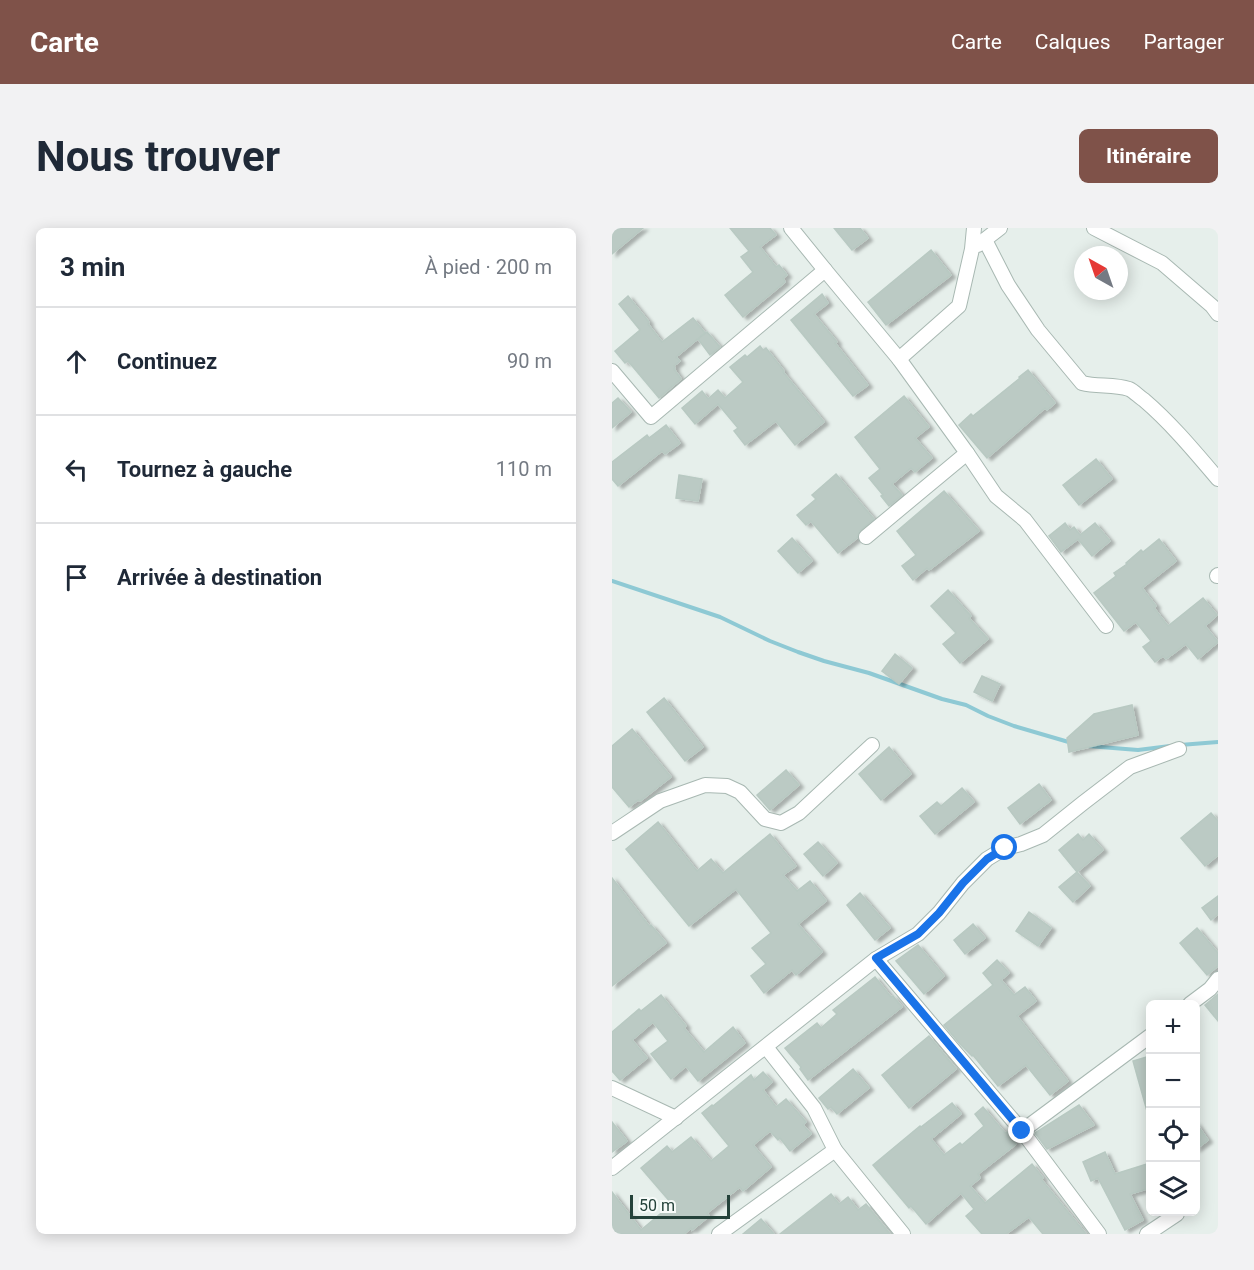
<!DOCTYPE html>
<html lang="fr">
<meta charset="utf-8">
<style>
:root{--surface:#fff;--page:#f2f2f3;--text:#1f2937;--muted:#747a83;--line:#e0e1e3;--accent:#7f5249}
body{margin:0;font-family:Roboto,sans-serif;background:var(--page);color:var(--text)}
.controls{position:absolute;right:18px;bottom:18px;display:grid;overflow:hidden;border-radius:9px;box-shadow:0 3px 15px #0003}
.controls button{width:54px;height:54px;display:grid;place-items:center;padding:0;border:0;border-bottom:2px solid var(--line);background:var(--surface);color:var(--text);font:30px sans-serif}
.compass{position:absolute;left:462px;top:18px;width:54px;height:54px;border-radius:50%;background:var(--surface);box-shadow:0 3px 15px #0003;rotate:320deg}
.scale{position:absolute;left:18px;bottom:15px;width:100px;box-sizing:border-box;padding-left:6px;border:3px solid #24423a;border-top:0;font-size:16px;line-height:21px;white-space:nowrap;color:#24423a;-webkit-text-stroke:4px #f7fbf9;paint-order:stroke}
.stop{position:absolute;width:18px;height:18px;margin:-14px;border:4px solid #1a73e8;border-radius:50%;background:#fff}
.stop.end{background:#1a73e8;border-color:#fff;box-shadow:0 2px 6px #0008}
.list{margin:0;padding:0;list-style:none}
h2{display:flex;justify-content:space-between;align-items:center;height:78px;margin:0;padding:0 24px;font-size:26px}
h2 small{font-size:20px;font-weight:400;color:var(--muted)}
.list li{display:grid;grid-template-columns:39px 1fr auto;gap:18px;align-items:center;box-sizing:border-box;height:108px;padding:0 24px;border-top:2px solid var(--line)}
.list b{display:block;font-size:22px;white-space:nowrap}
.list em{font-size:20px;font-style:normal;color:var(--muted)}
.icon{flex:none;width:33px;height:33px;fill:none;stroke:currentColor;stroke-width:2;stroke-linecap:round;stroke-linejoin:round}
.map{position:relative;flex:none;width:606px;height:1006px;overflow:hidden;border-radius:9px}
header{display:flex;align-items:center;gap:36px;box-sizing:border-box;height:84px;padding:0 30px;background:var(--accent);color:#fff}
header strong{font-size:28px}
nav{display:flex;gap:33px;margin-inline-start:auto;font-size:21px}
.intro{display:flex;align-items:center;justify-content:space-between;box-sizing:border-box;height:144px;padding:0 36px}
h1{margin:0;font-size:42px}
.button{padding:15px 27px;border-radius:9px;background:var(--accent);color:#fff;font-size:21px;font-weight:700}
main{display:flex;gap:36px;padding:0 36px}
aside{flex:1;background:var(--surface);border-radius:9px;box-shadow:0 3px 15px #0003}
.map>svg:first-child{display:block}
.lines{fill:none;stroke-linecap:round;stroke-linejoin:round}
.stream{stroke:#8ec9d4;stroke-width:4}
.building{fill:#bbcac4;stroke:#b8c9c2;stroke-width:1.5;filter:url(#shadow)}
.minor-casing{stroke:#a8b8b2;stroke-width:16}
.minor{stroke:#fff;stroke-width:14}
.route{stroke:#1a73e8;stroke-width:8}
</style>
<header>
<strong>Carte</strong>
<nav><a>Carte</a><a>Calques</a><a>Partager</a></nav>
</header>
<div class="intro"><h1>Nous trouver</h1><a class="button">Itinéraire</a></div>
<main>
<aside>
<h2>3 min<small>À pied · 200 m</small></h2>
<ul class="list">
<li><svg class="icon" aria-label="ahead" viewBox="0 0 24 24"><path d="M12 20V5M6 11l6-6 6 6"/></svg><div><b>Continuez</b></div><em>90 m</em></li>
<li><svg class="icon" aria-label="left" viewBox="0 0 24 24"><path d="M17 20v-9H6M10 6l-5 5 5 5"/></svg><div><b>Tournez à gauche</b></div><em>110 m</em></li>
<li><svg class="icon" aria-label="arrive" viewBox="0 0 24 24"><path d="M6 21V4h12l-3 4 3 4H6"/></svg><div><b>Arrivée à destination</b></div></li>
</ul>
</aside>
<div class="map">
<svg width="606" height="1006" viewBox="0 0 606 1006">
<defs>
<filter id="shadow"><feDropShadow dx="4.5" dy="2.5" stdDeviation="1.5" flood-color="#0004"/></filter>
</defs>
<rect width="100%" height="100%" fill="#e6efeb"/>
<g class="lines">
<!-- stream -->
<g class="stream">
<polyline points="0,353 108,389 158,413 186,424 212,433 257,445 330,471 354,477 376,488 402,498 460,515"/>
<polyline points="568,517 606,514"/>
<polyline points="476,518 526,522 558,518"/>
</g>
</g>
<!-- building -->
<g class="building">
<polygon points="0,0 31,0 0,26"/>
<polygon points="118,0 158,0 164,7 148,19 164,39 167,37 175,47 171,50 173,54 131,89 113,67 141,44 129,29 137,23"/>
<polygon points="222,0 248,0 256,10 240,22"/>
<polygon points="319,22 339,47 274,97 256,74"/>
<polygon points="210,66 216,75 202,86 225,114 223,115 256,157 241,168 179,92"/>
<polygon points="16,68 37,94 36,96 50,114 81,90 93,105 64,129 68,133 62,138 63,140 62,141 69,151 47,170 16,133 13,135 3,123 28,102 7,76"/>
<polygon points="95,104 108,119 98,127 86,111"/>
<polygon points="148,118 151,122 154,120 172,143 171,144 212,194 183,217 164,193 133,217 122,203 126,200 106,176 83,196 70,180 90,163 96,171 106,162 113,170 131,154 118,139 133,127 135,129"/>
<polygon points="416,142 443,175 435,182 433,180 375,230 347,197 359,186 361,188 408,150 407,149"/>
<polygon points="292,168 317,199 303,210 320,230 303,244 299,240 280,256 290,267 277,278 269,268 271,267 257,250 268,241 243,209"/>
<polygon points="6,170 19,184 0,200 0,175"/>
<polygon points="54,197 68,215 53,226 50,223 6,258 0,251 0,234 35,207 37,210"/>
<polygon points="484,231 500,251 467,277 451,257"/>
<polygon points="224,246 262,291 248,303 245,310 226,325 199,293 194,297 185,287 204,271 200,267"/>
<polygon points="67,247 90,251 86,273 64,270"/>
<polygon points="332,263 367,303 317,342 315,340 301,352 290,338 304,327 285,303"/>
<polygon points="453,295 458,302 462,299 468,307 483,295 498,313 480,328 466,311 449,324 437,308"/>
<polygon points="180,310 200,333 186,345 166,323"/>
<polygon points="547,311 564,333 530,360 544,378 542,380 556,398 591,370 605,387 593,398 606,414 586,431 574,416 554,431 551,428 543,434 531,419 539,413 524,394 512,403 482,365 504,348 502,345 515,336 514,335 529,322 531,324"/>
<polygon points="336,362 359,388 357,390 376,411 348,435 331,416 344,405 319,378"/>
<polygon points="283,426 300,440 287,456 270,443"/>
<polygon points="370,448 388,456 380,473 362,464"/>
<polygon points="52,470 91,519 73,533 35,484"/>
<polygon points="520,477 526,507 457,524 455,510 482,486"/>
<polygon points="20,501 59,549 28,573 26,572 17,579 0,559 0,518"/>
<polygon points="277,519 299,546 269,572 247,546"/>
<polygon points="174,542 187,557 158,582 145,567"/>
<polygon points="427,556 439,572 408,596 396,580"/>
<polygon points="350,560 362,574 323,606 308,588 325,574 329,578"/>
<polygon points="599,585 606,593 606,627 593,638 569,610"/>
<polygon points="46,594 85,643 99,631 111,645 158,606 184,638 171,647 185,663 198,653 214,673 186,696 210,724 184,747 180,742 152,765 139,748 154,736 140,720 159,705 124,661 77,698 14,621"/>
<polygon points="466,606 471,612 477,606 491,622 465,644 447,622"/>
<polygon points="206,614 225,635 211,648 192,626"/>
<polygon points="465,644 478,658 461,674 447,659"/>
<polygon points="0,650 38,699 39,697 54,715 0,758"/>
<polygon points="248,665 278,700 263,712 235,677"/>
<polygon points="606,668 606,686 599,692 590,680"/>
<polygon points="417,684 439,700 426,718 404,703"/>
<polygon points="361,696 373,710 353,726 342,712"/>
<polygon points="585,700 606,725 606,738 595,747 568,715"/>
<polygon points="306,717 332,748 312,766 284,733"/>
<polygon points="385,732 397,745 389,752 402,767 413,759 424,773 405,788 456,853 438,867 414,837 386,858 361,827 360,828 348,816 332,797 381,757 371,745"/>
<polygon points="263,749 279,769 281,768 290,779 196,852 188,841 189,839 173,820 205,795 209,800 225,786 221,782"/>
<polygon points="606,766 606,793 593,777"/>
<polygon points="49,767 74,798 72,800 92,824 121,799 133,815 86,853 74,838 59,851 39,826 56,813 41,794 20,812 35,830 8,852 0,843 0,804 27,781 29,783"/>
<polygon points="317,808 344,841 297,880 270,847"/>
<polygon points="538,828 538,883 535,883 521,833"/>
<polygon points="241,841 257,860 225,886 219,879 216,881 207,870"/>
<polygon points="151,844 160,854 151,862 164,879 174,871 194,894 191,897 199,906 178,923 168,910 166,912 158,903 141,917 159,939 131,963 128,959 95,985 97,988 80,1002 79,1000 72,1006 0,1006 0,964 29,1002 60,976 29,940 55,918 60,924 79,909 99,933 117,918 90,885 100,877 101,878 139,847 142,852"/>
<polygon points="340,875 349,886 319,911 332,927 348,915 350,917 372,898 363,886 371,879 393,905 395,904 404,916 366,946 368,950 358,958 373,975 420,936 431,950 429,951 474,1006 431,1006 417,989 394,1006 370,1006 354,988 362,981 349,965 314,996 299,978 297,980 261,937 308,898 309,899"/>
<polygon points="467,877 482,897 435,921 423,905"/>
<polygon points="0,894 15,913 0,924"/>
<polygon points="584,895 596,912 584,921"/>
<polygon points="493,924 503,946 538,935 538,960 518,966 531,992 513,1002 486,950 479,953 471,934"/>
<polygon points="219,966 227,976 236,969 246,982 254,976 278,1006 168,1006"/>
<polygon points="149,991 162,1006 131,1006"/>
</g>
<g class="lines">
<defs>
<g id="minor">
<polyline points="179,0 213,42"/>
<polyline points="482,0 550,35 600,78 606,86"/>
<path d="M373,12L396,57L426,102L470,155C485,159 502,156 517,161C522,163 527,169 532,172C559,195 583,224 606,251"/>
<polyline points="366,17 388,0"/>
<polyline points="287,131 347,78 360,21 362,0"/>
<polyline points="0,143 39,189 213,42 287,131 355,225 254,309"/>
<polyline points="355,225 384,268 413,292 494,398"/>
<polyline points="605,348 606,347"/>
<polyline points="0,605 48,573 93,557 115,558 128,564 153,591 169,595 187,585 260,517"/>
<polyline points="264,731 410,903 487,1006"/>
<polyline points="578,776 598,761 606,751"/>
<polyline points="154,819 202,880 223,922"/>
<polyline points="0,860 64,890"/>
<polyline points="410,903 538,808"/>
<polyline points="0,940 264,731 306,706 327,685 351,655 375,631 393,620 409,616 431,607 471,575 518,539 567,521"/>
<polyline points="107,1006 223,922 291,1006"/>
<polyline points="535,1006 565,986"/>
</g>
</defs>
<!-- minor casing -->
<use href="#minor" class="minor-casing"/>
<!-- minor -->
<use href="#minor" class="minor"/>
</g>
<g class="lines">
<!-- route -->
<polyline class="route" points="393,620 375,631 351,655 327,685 306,706 264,730 410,903"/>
</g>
</svg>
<div class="controls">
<button>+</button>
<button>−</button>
<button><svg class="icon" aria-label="locate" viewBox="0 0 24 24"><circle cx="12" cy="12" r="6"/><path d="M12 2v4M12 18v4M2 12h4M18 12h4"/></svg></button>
<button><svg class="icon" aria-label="layers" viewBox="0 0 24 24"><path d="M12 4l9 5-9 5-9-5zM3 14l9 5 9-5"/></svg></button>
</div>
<svg class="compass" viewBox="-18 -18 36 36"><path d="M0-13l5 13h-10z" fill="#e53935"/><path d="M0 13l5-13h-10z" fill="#747a83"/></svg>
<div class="scale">50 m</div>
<div class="stop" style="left:393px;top:620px"></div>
<div class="stop end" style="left:410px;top:903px"></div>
</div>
</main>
